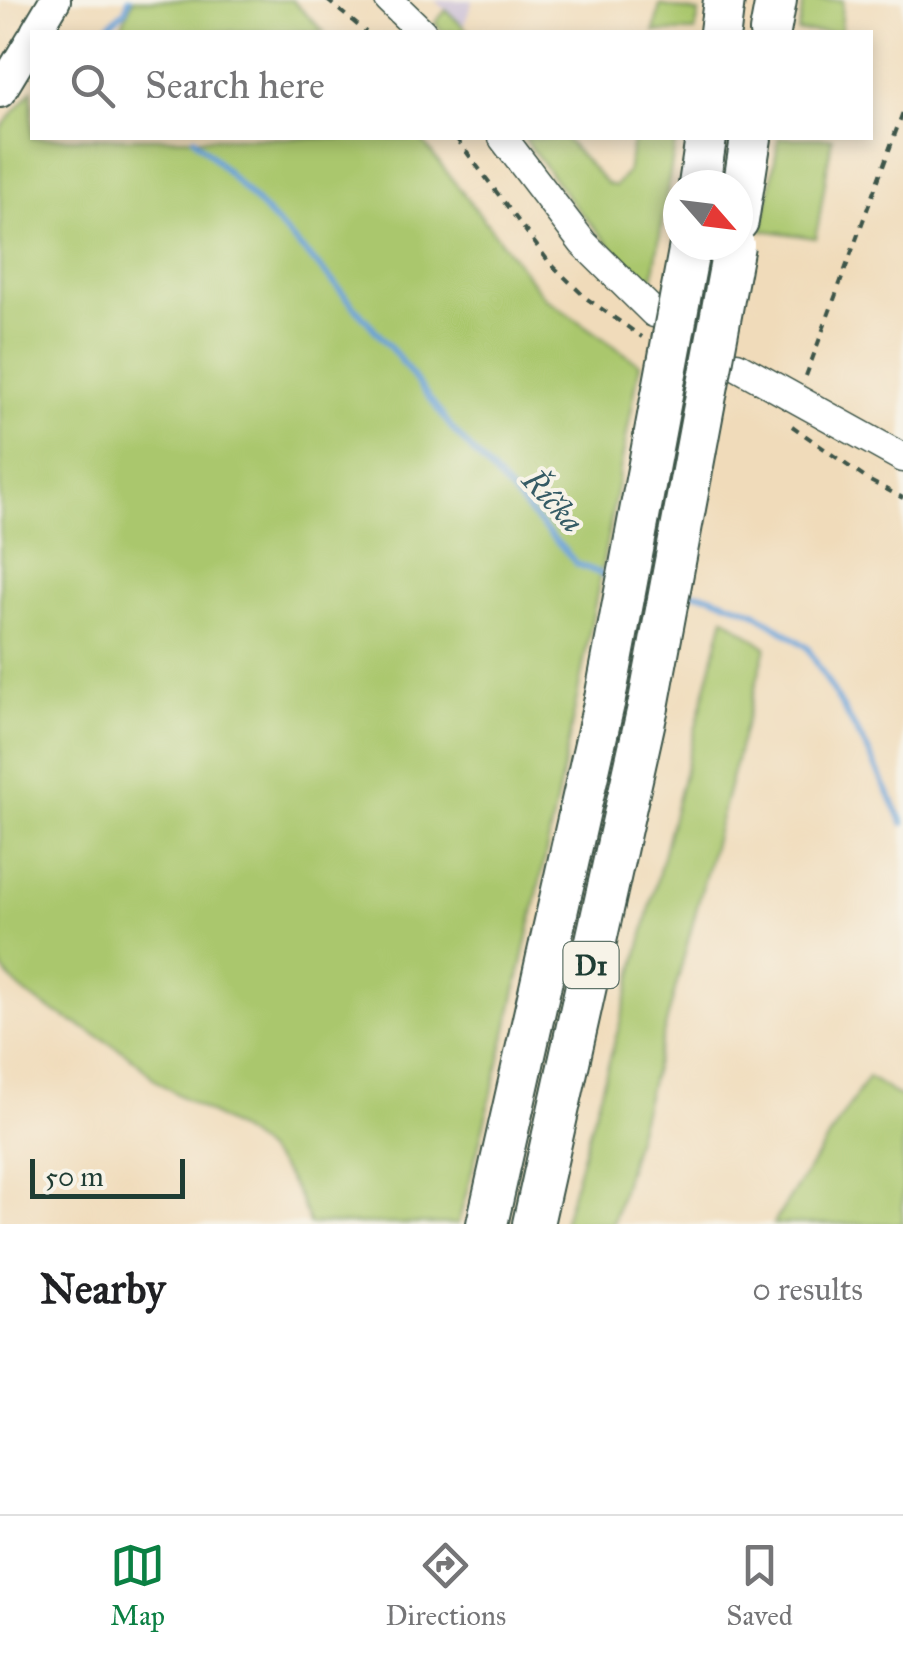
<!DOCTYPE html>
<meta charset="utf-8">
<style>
:root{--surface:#fff;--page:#f2f2f2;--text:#202124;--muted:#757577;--line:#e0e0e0;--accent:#0b8043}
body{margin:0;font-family:"IM FELL Great Primer",serif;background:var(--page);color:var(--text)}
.compass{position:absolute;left:663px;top:170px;width:90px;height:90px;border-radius:50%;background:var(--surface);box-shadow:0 5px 15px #0003;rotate:118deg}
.scale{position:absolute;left:30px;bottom:25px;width:155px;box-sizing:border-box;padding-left:10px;border:5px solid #1f3d34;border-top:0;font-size:28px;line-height:35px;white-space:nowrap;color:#1f3d34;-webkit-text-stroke:8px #f7f3e8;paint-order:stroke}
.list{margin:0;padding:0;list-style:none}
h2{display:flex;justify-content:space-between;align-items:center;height:130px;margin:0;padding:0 40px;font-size:42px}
h2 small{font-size:32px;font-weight:400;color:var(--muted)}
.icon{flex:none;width:55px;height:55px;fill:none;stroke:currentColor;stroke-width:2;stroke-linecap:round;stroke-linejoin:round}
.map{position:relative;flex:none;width:903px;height:1224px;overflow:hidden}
.search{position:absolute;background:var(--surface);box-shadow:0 5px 15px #0003;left:30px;right:30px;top:30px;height:110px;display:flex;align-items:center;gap:25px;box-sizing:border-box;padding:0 35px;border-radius:0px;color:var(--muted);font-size:38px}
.sheet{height:290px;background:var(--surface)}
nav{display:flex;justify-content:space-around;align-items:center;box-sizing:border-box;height:140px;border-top:2px solid var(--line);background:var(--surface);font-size:28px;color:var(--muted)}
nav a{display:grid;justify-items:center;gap:5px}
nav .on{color:var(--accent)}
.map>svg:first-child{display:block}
.industrial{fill:#cbbfd5}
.green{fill:#aac76d;stroke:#648250;stroke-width:2.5}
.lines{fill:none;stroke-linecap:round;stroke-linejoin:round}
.stream{stroke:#68a1d7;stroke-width:6}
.tertiary-casing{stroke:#3e5548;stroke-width:31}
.secondary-casing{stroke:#3e5548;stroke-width:34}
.motorway-casing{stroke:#3e5548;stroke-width:44}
.path{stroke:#3e5548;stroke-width:4;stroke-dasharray:8 8;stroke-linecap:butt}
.tertiary{stroke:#fff;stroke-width:28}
.secondary{stroke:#fff;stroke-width:30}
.motorway{stroke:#fff;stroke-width:40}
.motorway-bridge-casing{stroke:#3e5548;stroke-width:44;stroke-linecap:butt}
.motorway-bridge{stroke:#fff;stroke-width:40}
.labels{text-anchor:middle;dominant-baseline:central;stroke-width:8;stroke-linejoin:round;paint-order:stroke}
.shield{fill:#f7f3e8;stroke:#60746a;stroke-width:2.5}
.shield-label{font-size:28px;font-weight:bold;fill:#1f3d34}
.water-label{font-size:32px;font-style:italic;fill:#355b65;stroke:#f7f3e8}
</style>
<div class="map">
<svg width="903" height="1224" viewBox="0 0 903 1224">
<rect width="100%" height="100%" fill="#f7f3e8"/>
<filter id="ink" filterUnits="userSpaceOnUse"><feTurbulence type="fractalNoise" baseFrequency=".01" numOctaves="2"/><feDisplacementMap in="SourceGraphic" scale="20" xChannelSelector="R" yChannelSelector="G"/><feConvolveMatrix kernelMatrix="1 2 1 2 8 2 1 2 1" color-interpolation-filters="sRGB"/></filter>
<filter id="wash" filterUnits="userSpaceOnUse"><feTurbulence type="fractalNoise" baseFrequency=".0048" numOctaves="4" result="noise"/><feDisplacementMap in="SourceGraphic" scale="40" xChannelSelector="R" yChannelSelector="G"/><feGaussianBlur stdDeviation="2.25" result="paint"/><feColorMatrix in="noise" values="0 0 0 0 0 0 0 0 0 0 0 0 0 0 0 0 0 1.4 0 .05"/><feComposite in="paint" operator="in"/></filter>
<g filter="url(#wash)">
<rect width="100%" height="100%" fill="#f0dbba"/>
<!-- industrial -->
<polygon class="industrial" points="434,0 473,0 464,25"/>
<!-- green -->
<g class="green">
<polygon points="133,0 292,0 324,32 119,32"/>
<polygon points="804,0 843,0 841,32 798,32"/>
<polygon points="660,5 699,13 695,32 654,32"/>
<polygon points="446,10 469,32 443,32 435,23"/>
<path d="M32,90V138H420L545,298L640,364C586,652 535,941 458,1224H309C283,1138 225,1127 158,1082C150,1076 144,1068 136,1061C120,1048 101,1038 84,1028C54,1011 16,995 0,964V129Z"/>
<polygon points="524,138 564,138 607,184 615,186 627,173 634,138 676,138 651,290 572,203"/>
<polygon points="779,138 832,138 816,238 762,230"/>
<polygon points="724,617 766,647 613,1224 563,1224 624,1009"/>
<polygon points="868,1077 903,1099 903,1224 773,1224"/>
</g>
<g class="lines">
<!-- stream -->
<g class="stream">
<polyline points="102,32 125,10 129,0"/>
<polyline points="194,138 327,275 395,353 454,431 577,564 611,578"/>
<polyline points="683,591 708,595 753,611 807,647 867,749 903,823"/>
</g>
</g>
</g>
<g filter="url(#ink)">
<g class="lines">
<defs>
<g id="tertiary">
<polyline points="389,0 422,32"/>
<polyline points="503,138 583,243 654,313"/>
<polyline points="737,366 903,458"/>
</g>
<g id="secondary">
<polyline points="36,32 55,0"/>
<polyline points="0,92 32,39"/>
</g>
<g id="motorway">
<polyline points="720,32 724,0"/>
<polyline points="770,32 776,0"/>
<polyline points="699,185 706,138"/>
<polyline points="738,221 751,138"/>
<polyline points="487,1224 605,699"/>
<polyline points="533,1224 648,707"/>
</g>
</defs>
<!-- tertiary casing -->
<use href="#tertiary" class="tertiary-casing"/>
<!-- secondary casing -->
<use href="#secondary" class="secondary-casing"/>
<!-- motorway casing -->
<use href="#motorway" class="motorway-casing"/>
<!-- path -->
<g class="path">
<polyline points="327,0 366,32"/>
<polyline points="456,138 549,262 586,298 642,337"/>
<polyline points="806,376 903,112"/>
<polyline points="792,426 868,480 903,498"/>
</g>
<!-- tertiary -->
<use href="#tertiary" class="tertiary"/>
<!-- secondary -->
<use href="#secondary" class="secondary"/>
<!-- motorway -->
<use href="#motorway" class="motorway"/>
<defs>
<g id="motorway-bridge">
<polyline points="605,699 690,245"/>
<polyline points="648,707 734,245"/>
</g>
</defs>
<!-- motorway-bridge casing -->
<use href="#motorway-bridge" class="motorway-bridge-casing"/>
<!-- motorway-bridge -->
<use href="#motorway-bridge" class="motorway-bridge"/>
</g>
</g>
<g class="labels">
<!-- shield labels -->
<rect class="shield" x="563.5" y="942" width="55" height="46" rx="8"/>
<g class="shield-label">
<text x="591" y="965">D1</text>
</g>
<!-- water labels -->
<g class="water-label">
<text transform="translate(553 501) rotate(47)">Říčka</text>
</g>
</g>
</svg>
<svg class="compass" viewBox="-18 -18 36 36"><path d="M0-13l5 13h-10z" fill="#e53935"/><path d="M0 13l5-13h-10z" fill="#757577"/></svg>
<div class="scale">50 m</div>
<div class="search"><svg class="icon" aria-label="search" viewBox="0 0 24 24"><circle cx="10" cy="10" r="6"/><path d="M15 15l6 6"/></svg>Search here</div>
</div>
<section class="sheet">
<h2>Nearby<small>0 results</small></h2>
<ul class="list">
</ul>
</section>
<nav>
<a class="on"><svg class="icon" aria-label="map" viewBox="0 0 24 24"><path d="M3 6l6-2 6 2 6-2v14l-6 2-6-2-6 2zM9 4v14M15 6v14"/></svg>Map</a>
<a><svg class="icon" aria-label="directions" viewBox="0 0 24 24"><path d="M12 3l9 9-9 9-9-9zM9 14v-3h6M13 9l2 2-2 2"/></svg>Directions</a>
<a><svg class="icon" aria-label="saved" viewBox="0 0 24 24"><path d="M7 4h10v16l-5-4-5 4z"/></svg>Saved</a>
</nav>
